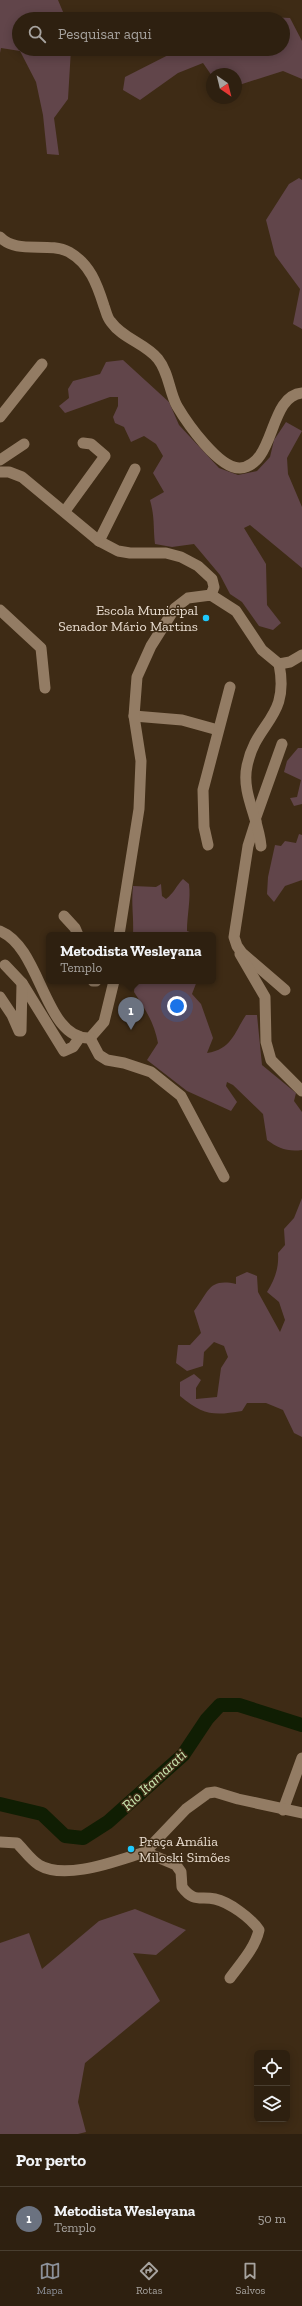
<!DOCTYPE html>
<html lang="pt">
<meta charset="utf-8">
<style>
:root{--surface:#2e2010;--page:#362819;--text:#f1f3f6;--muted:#a7a39f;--line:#493e30;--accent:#8c9099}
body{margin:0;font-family:"Zilla Slab",serif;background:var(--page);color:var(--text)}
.controls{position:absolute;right:12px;bottom:12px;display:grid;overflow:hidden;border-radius:6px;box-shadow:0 2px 10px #0003}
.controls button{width:36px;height:36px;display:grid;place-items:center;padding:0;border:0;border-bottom:1px solid var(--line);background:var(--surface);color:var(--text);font:20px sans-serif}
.compass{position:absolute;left:206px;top:68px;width:36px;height:36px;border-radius:50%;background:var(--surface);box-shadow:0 2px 10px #0003;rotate:145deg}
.you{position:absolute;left:177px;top:1006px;width:14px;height:14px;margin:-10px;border:3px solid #fff;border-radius:50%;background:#1a73e8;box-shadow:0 0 0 6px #1a73e833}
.badge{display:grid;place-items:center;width:26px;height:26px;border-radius:50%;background:var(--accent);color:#fff;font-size:13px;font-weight:700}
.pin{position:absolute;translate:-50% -33px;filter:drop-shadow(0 1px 2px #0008)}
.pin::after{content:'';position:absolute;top:21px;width:14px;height:12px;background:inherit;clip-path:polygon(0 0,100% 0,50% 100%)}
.popup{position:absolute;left:46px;top:932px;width:170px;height:52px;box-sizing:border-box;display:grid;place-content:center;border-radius:6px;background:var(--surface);filter:drop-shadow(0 1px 3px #0005);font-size:13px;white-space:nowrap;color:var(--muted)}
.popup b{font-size:15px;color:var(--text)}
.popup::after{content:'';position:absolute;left:50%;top:100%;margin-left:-8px;border:8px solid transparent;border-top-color:var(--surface)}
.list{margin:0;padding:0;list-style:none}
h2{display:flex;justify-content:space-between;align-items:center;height:52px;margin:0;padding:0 16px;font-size:17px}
h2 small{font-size:13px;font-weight:400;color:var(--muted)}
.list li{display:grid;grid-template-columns:26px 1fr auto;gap:12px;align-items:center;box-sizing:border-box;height:64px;padding:0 16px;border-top:1px solid var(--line)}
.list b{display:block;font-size:15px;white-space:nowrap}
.list p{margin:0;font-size:13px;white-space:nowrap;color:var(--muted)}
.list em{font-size:13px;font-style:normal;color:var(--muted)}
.icon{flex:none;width:22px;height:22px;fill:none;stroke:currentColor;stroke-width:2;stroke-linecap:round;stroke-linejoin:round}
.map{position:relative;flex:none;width:302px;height:2134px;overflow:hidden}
.search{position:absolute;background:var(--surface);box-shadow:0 2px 10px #0003;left:12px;right:12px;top:12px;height:44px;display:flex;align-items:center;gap:10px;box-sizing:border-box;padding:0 14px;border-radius:22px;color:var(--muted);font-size:15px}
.sheet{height:116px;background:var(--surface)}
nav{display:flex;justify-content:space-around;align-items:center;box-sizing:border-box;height:56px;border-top:1px solid var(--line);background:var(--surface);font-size:11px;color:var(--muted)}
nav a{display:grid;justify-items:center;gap:2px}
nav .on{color:var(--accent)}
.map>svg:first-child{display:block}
.green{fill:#61454a}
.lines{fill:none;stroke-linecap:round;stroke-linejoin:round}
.river{stroke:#101e03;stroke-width:14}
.minor{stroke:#937c64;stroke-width:11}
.poi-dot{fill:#1ec9fd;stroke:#3e2b15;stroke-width:1.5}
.labels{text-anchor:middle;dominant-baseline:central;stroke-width:3;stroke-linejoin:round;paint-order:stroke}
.poi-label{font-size:14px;fill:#e9ddd0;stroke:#3e2b15;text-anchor:end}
.water-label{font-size:15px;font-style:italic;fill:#c8e7af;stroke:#3e2b15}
</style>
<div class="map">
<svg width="302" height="2134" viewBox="0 0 302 2134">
<rect width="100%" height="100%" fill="#3e2b15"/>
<!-- green -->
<g class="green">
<polygon points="0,0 58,0 66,19 19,19 19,49 71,49 68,99 54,118 59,155 47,154 43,115 36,82 20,51 1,48 0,53"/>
<polygon points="250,16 290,18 302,41 302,79 283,71 236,86 236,74 212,76 203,63 178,73 140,100 123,90 125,77 180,49 283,49 283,19 249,19"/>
<polygon points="299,178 302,180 302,329 293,324 300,289 275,255 266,220 289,184"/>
<path d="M123,360L169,402L179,425L219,468L238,475L257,471L270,457L274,440L286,422L302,431L287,458L288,474L302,507V568L250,525L244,528L266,564L267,605L281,623L273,630L259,626L242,602L230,594L220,575L194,544L172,547L155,544C153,527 155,518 150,500L164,492L153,473L163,456L156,444L144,436L131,442L124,427L115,423L113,417L118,406V397H110L65,413L59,406L69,398L68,389L73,381L100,374L106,362Z"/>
<polygon points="298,748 302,748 302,804 294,806 290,798 297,797 301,780 284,772 287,761"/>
<polygon points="299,834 302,835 302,880 285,886 274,902 267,894 268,877 275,845 281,846 285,841 296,843"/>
<path d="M183,879L189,884C191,899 187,915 187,931L198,935H133C134,917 131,905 133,886L156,887L161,884L162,896L166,899C174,893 176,886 183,879Z"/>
<path d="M135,981H197L192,994L201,1004L213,1038L207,1053C232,1049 234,1033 246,1015H257L262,1065L296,1093L294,1101L302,1112V1150C287,1152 278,1148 267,1140L263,1114L233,1085L227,1082L226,1086L237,1102L231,1111L187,1091L147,1060L158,1043C154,1022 145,1009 134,992Z"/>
<path d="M302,1198V1437L294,1433L283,1410L266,1403H247L242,1411C213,1416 203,1415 180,1396V1382L194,1374L201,1380L196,1388V1399L217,1397L221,1368L228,1357L224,1346L214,1342L204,1352L203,1366L187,1371L176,1363L178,1345H190L201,1333L194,1311C209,1292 208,1278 236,1284V1277L247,1272L257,1276L258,1292L280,1332L285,1320L279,1302L267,1292C275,1279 279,1268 278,1253L285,1245L284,1229L294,1218Z"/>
<polygon points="135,1909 186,1930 156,1955 133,1953 160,2001 85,2063 78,2102 86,2132 78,2134 0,2134 0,1943 29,1933 42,1969 99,1921"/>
</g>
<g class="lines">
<!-- river -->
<polyline class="river" points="0,1804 42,1814 65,1836 83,1838 108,1822 183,1755 207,1719 220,1705 239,1705 302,1725"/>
<!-- minor -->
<g class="minor">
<path d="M0,237C17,255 48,241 69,252C90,264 97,284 104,306C106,311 107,318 111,322C123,339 145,343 158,359C169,373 169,391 177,406C187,423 219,469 240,468C276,465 268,396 302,393"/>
<polyline points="0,417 42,364"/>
<polyline points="0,460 24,444"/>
<polyline points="0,472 9,472 22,477 99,541 118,551 130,553 166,553 181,557 198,566 212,579 214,587 211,595"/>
<polyline points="65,511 105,456 91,444 83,443"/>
<polyline points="99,541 135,469"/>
<polyline points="0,610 41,648 45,688"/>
<polyline points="134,716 182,720 218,730"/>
<polyline points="256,817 282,744"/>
<polyline points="256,821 248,846 234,937 237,946 242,953 285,990"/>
<polyline points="208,845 204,827 203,790 230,687"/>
<path d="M261,846C259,819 241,793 247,766C256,721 290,719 279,664"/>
<polyline points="64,916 75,928 78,935"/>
<path d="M0,931C42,948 44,1040 90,1038L104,1022L114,981"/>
<polyline points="119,935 139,809 141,761 134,716 137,677 151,646 175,608 188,598 211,595 236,611 262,650 279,664 290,662 302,655"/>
<polyline points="240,954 265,997 266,1042 271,1060 302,1091"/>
<polyline points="5,965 22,983 64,1051 73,1047 80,1037"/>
<polyline points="93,981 96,981"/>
<polyline points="0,997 12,1015 19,1031 21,1031 22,983"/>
<polyline points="90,1038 99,1055 107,1060 124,1063 151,1072 181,1096 224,1177"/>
<polyline points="283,1810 302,1758"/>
<path d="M0,1842L17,1843C24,1850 31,1860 39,1865C66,1881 118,1860 145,1852"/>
<path d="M145,1852L176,1865L181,1872L182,1887C194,1903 200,1896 215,1899C229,1902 251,1918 259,1930C255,1948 241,1963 230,1978"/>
<polyline points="145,1852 186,1809 208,1793 215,1792 238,1799 302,1813"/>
</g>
</g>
<!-- markers -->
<g class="poi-dot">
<circle cx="206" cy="618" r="4"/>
<circle cx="131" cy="1849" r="4"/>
</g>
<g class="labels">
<!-- poi labels -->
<g class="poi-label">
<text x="198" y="610">Escola Municipal<tspan x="198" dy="16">Senador Mário Martins</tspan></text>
<text x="139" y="1841" text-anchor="start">Praça Amália<tspan x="139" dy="16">Miloski Simões</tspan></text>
</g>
<!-- water labels -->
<g class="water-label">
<text transform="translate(154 1780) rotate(-43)">Rio Itamarati</text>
</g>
</g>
</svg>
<div class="controls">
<button><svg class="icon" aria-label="locate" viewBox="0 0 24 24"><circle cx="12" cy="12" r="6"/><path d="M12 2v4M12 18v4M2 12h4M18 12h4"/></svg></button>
<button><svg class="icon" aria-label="layers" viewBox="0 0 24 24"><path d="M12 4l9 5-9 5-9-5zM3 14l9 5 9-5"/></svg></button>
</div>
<svg class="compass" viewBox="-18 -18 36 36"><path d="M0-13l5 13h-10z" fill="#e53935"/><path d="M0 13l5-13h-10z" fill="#a7a39f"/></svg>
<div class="you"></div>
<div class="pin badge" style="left:131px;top:1030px;background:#6b7280">1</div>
<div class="popup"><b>Metodista Wesleyana</b>Templo</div>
<div class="search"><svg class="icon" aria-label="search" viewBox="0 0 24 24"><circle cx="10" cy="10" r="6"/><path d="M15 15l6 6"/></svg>Pesquisar aqui</div>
</div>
<section class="sheet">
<h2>Por perto<small></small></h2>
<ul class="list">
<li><span class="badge" style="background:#6b7280">1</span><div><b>Metodista Wesleyana</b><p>Templo</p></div><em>50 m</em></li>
</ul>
</section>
<nav>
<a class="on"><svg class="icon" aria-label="map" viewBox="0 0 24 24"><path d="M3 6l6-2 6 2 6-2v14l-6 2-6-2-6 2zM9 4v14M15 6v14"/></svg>Mapa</a>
<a><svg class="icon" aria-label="directions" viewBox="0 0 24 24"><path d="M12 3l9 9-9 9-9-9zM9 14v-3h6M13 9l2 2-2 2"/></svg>Rotas</a>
<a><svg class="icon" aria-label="saved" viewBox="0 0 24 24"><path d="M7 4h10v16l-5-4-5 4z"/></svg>Salvos</a>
</nav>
